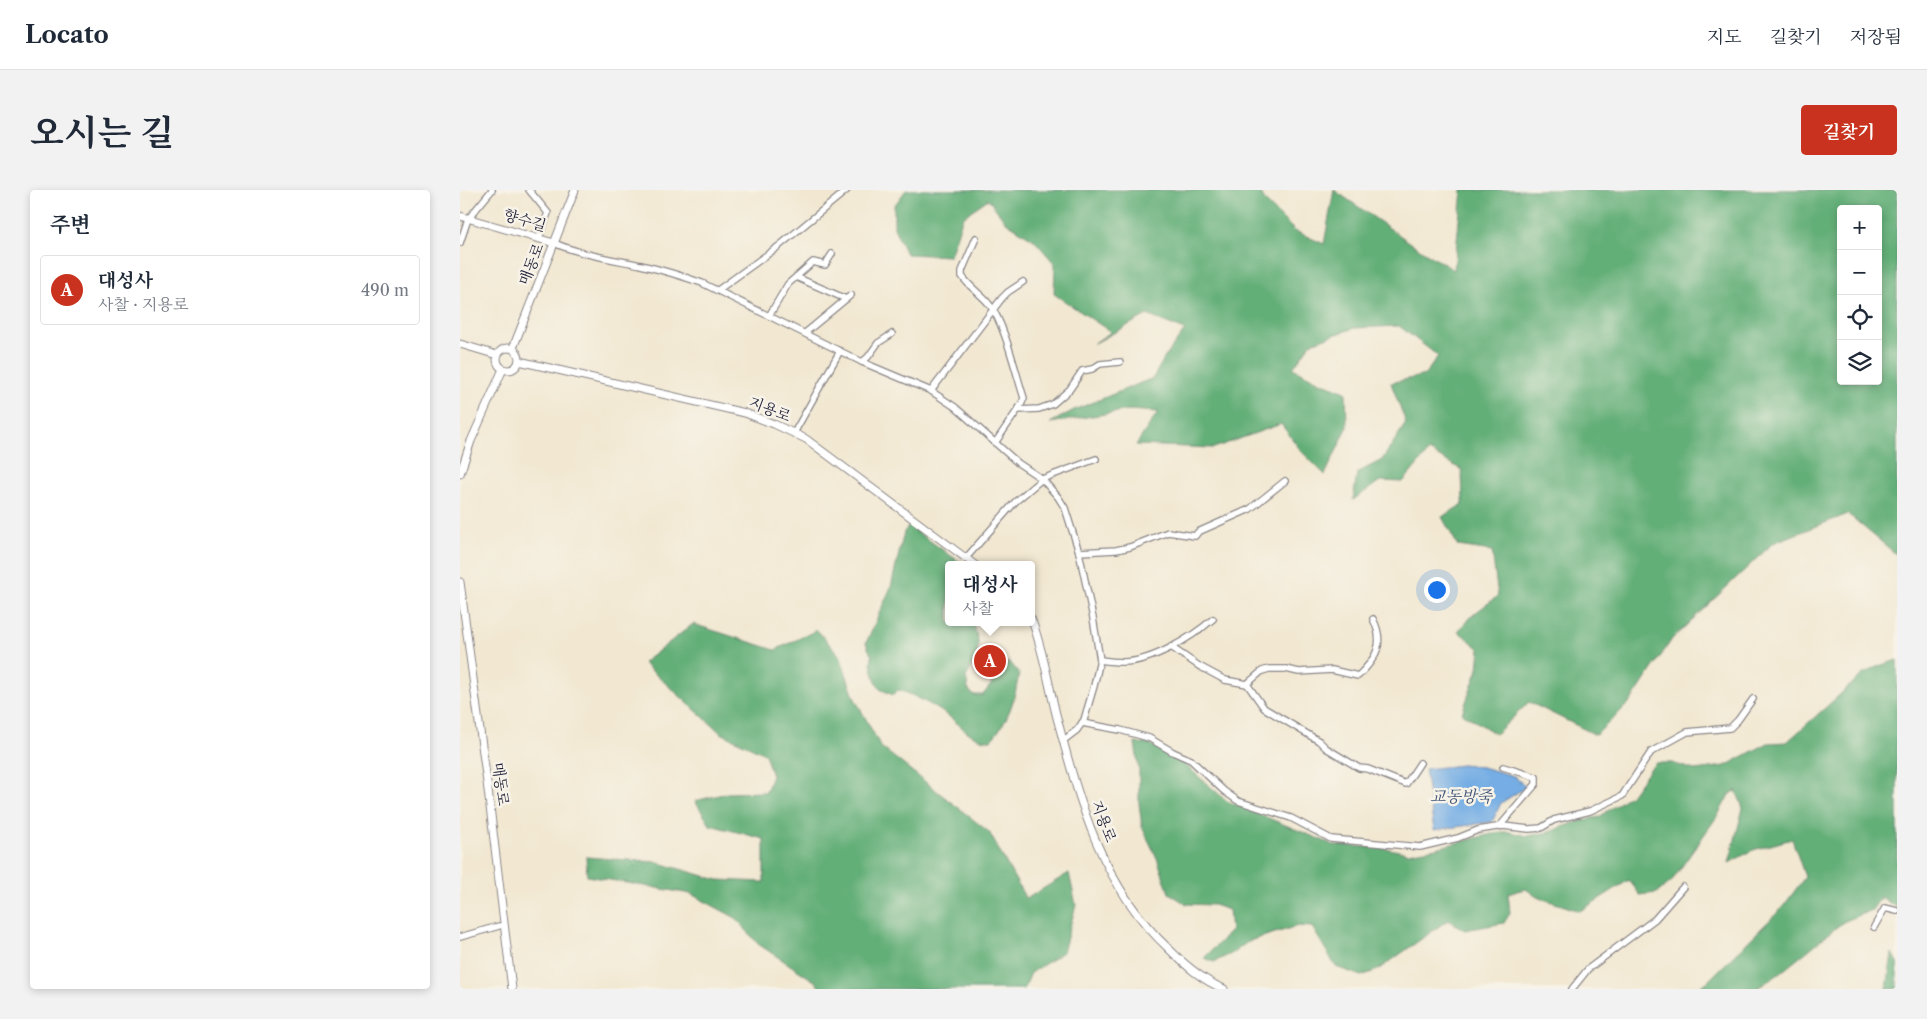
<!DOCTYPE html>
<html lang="ko">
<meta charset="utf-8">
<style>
:root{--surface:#fff;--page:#f2f2f3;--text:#1f2937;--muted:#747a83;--line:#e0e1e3;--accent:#c8321e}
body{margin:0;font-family:"Libre Caslon Text","Noto Serif KR",serif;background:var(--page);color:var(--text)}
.controls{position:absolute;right:15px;top:15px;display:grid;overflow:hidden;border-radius:5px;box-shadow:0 2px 8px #0003}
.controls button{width:45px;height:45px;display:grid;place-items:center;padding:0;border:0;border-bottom:1px solid var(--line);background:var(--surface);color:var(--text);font:25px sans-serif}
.you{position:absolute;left:976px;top:399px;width:18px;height:18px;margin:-12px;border:4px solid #fff;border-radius:50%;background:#1a73e8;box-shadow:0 0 0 8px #1a73e833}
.badge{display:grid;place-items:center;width:32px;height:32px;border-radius:50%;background:var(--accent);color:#fff;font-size:16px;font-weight:700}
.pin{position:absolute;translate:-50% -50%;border:2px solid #fff;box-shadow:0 1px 5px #0006}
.popup{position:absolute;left:485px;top:371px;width:90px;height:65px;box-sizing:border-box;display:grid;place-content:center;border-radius:5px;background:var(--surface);filter:drop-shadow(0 1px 4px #0005);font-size:16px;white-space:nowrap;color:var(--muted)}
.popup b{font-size:19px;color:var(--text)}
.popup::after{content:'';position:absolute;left:50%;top:100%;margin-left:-10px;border:10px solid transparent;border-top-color:var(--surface)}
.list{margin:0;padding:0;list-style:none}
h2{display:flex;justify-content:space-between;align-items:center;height:65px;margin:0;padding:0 20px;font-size:21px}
h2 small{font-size:16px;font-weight:400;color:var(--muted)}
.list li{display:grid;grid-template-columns:32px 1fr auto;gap:15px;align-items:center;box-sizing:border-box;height:70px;margin:0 10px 10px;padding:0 10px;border:1px solid var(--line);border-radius:5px}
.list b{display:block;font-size:19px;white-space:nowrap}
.list p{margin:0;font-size:16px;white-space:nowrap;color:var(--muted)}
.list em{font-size:16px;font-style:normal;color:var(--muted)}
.icon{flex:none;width:28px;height:28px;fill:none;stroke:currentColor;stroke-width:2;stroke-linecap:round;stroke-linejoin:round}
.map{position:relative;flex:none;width:1437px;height:799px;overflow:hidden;border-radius:5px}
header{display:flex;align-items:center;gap:30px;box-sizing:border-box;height:70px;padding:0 25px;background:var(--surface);border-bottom:1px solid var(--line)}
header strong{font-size:24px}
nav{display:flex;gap:28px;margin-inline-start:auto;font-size:18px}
.intro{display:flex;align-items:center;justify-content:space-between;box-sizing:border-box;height:120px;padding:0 30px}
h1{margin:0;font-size:35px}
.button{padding:12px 22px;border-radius:5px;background:var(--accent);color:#fff;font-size:18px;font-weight:700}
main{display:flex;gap:30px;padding:0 30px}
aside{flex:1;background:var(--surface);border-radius:5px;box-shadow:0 2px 8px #0003}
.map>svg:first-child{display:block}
.forest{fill:#64af78;stroke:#43685a;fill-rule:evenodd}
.water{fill:#74ade4;stroke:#4b6890}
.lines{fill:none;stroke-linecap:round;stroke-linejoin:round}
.minor-casing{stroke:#8a8586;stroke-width:8}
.tertiary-casing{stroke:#8a8586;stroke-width:9}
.minor{stroke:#fff;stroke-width:5.5}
.tertiary{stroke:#fff;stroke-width:7}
.labels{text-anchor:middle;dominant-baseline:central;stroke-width:5;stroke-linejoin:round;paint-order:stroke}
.street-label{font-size:15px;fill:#22223b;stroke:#f7f3e8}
.water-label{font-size:16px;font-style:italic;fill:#3f5376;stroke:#f7f3e8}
</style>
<header>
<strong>Locato</strong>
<nav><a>지도</a><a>길찾기</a><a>저장됨</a></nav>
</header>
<div class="intro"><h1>오시는 길</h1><a class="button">길찾기</a></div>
<main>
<aside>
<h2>주변<small></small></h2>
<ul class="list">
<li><span class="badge">A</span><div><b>대성사</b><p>사찰 · 지용로</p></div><em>490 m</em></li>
</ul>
</aside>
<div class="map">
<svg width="1437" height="799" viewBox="0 0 1437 799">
<rect width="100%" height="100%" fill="#f7f3e8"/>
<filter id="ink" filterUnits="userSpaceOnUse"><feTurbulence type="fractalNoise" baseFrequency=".02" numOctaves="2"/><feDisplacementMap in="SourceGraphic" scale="10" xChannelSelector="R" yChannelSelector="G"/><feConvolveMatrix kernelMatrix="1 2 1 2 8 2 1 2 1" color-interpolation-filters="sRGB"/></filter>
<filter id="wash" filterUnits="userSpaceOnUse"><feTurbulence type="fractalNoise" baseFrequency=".0096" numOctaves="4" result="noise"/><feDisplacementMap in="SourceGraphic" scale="20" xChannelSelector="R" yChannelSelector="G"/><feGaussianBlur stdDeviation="1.12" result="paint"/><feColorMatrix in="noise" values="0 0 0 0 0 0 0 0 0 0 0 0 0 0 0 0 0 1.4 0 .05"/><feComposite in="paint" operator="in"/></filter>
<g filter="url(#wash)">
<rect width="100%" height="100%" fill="#f2e8d2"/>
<!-- forest -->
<g class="forest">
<path d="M446,0H799L805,11L835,41L864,54L874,0L961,60L994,80L1002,0H1437V365L1388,324L1313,353L1212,449L1171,511L1136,545L1069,512L1036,544L1002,523L1018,479L1020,459L998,441L1015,423L1038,406L1032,361L998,356L982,327L1003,314L1002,280L969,261L943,292L920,291L893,310L897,283L922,270L946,233L931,193L965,185L978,166L939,136L894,138L851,153L833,178L860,192L886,202L887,238L865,285L842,262L821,234L754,258L676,255L698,222L669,220L590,233L614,220L693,188L705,167L725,140L687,125L633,154L651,142L594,104L595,74L574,50L546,32L528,9L503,27L490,66L446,64L434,38V16ZM1381,19H1418V191H1381Z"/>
<path d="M449,336L504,375H489V432H514C514,442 518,445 518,452C519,465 512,477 506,487L508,499L513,505H523L549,471L559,483C555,509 549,531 531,550C512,551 501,535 487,525C472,515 455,505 438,500L433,505L420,499L415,490L411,473L412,467L406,453L431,397L444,342Z"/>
<polygon points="233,434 315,460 357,440 380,466 394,507 421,557 529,642 566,709 609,683 616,715 603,762 571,783 564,799 360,799 356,792 298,754 276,728 231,704 127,686 126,667 196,672 258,690 304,692 304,649 250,635 235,611 267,603 306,602 312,586 305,564 261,543 183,473"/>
<polygon points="1437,470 1437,718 1421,707 1412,720 1383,732 1319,784 1296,799 1236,799 1247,792 1322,718 1345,687 1332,649 1293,660 1269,673 1283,618 1276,600 1269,605 1258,625 1211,692 1197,703 1180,705 1169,690 1120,721 1077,707 1066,699 1048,703 1050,723 1044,733 1005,740 988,730 918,780 901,786 876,777 852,737 838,736 789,751 773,763 754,772 744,768 771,741 769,720 754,715 726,714 709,703 697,668 682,637 679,613 679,581 675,553 690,554 724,574 767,611 874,655 925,658 948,663 976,658 1040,642 1050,642 1068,646 1089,642 1122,630 1139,627 1172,604 1190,579 1196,573 1212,573 1235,580 1265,576 1308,553 1327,552 1403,484 1419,476"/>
<polygon points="1432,763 1437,773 1437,799 1427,799"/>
</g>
<!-- water -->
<polygon class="water" points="1002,575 1022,577 1054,586 1066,597 1041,613 1032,632 974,640 965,579"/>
</g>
<g filter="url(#ink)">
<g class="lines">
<defs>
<g id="minor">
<polyline points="69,0 88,23 79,48"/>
<path d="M516,48L502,81V86C509,97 521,104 529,114C544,131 556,184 564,208L561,215L535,253"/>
<polyline points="0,53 8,29 32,0"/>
<path d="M94,53C122,65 152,69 181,75C202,80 222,86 242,93L402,172L471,201L495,217L558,273L582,289L598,307L605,318L619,362L633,428L640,470L634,496L624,530L617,540L604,550"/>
<polyline points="336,87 386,109"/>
<polyline points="258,100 319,56 387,0"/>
<polyline points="309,126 328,94 353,72 365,75 372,64"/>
<polyline points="345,143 391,105"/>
<polyline points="402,172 408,167 418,153 432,144"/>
<polyline points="471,201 542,108 548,102 563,92"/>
<polyline points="558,220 579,219 593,214 610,199 622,181 632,179 640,174 660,172"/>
<polyline points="334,243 380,161"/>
<polyline points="619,362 656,360 670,357 708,342 735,346 738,342 790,319 825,291"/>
<polyline points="506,368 555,312 582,289 636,269"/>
<polyline points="711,457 739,476 765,490 787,494 804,518 859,551 866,558 899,578 908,579 946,594 960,573"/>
<path d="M640,470C647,471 655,472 663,472C692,472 731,448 753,429"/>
<path d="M787,494L802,481L809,479H826L839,482L872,480L898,486C917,468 925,453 913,429"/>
<polyline points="622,533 660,540 689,548 713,562 731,570 764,601 778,611 831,628 871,649 960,657 998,648 1018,640 1043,636 1069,639 1081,638 1094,630 1130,621 1162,606 1191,562 1227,542 1270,538 1278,530 1293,509"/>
<polyline points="1039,637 1076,594 1076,587 1043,577"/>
<polyline points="1414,737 1425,718 1437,721"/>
<polyline points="0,747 39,736"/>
<polyline points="1112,799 1128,779 1195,729 1223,697"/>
</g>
<g id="tertiary">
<polyline points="0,26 94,53"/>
<polyline points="0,154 37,165"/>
<circle cx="48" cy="169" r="11"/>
<polyline points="53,158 115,0"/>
<polyline points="59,171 285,223 314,234 346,249 515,375"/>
<polyline points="0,284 11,251 43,179"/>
<polyline points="0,392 28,600 52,799"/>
<path d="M571,428C583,459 588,492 596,524C619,611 641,696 709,759C725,775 742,790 764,799"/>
</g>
</defs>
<!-- minor casing -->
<use href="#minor" class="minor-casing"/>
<!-- tertiary casing -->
<use href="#tertiary" class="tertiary-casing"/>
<!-- minor -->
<use href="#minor" class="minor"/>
<!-- tertiary -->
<use href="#tertiary" class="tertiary"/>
</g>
</g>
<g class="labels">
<!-- street labels -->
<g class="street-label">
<text transform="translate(65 30) rotate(16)">향수길</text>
<text transform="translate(71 74) rotate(-69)">매동로</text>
<text transform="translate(310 219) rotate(21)">지용로</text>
<text transform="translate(41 594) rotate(82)">매동로</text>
<text transform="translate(644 631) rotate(69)">지용로</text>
</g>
<!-- water labels -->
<g class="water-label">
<text x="1001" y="606">교동방죽</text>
</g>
</g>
</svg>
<div class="controls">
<button>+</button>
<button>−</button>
<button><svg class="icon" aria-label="locate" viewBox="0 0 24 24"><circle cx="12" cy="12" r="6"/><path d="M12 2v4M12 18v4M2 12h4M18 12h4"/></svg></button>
<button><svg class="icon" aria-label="layers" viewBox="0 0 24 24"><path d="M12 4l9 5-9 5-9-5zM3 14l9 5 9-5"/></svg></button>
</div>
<div class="you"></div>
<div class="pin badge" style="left:530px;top:471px">A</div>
<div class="popup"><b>대성사</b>사찰</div>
</div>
</main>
